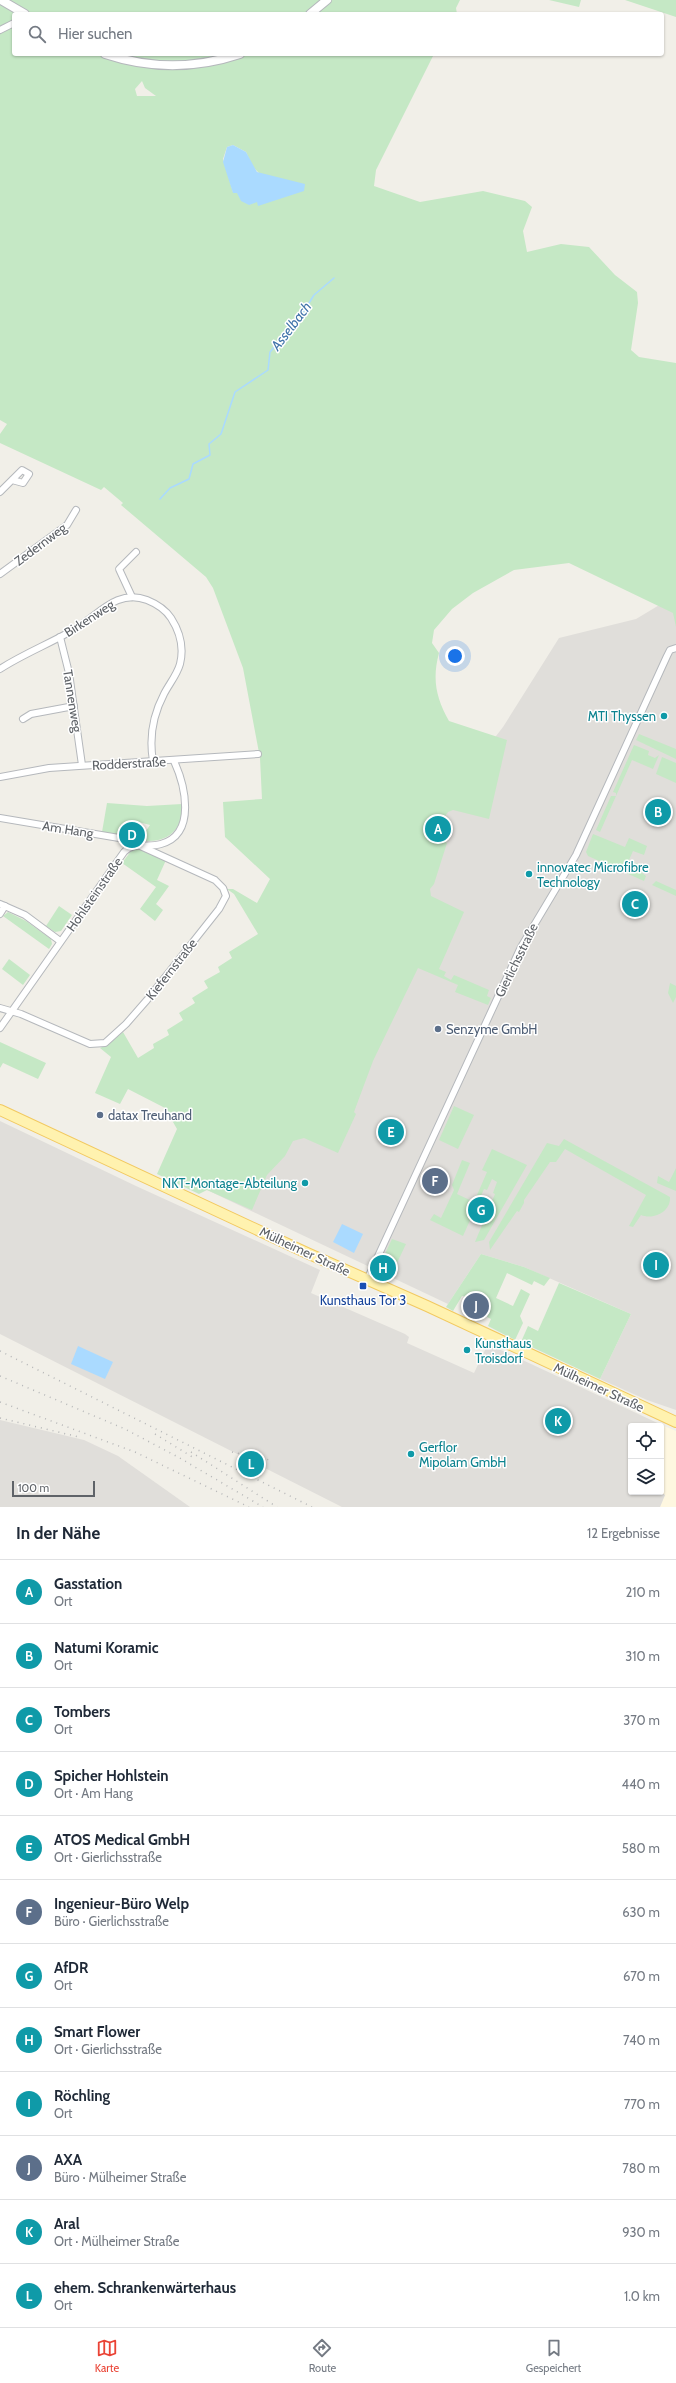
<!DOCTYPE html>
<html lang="de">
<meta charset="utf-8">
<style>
:root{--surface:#fff;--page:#f6f6f7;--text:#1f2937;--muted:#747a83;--line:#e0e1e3;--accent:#ea4335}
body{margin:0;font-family:Cabin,sans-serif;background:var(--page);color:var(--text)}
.controls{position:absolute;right:12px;bottom:12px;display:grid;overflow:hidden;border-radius:4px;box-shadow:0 1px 3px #0004}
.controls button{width:36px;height:36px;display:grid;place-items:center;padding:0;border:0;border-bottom:1px solid var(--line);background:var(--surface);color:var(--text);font:20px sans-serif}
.scale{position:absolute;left:12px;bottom:10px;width:83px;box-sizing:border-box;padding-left:4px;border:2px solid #5f6368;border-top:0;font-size:11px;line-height:14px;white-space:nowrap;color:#5f6368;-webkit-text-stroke:3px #fff;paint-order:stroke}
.you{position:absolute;left:455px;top:656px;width:14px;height:14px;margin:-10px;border:3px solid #fff;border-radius:50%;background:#1a73e8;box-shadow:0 0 0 6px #1a73e833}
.badge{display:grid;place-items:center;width:26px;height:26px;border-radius:50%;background:var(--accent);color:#fff;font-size:13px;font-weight:700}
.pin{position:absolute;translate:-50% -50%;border:2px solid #fff;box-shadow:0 1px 4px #0006}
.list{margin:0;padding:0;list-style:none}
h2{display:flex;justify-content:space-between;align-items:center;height:52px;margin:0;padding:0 16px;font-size:17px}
h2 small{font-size:13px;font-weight:400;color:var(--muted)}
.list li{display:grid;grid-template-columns:26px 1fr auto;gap:12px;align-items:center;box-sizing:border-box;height:64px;padding:0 16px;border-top:1px solid var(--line)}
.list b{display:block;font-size:15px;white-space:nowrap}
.list p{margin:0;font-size:13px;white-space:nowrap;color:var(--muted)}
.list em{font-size:13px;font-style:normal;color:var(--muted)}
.icon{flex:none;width:22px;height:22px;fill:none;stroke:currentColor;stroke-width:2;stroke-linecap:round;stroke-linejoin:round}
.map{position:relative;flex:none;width:676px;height:1507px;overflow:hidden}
.search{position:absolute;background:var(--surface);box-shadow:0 1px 3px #0004;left:12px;right:12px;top:12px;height:44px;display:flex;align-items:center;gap:10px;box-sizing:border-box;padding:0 14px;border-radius:4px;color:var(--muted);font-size:15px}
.sheet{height:820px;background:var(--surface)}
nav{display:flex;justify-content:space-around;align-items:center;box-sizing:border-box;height:56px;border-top:1px solid var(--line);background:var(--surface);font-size:11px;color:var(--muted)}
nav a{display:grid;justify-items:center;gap:2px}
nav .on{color:var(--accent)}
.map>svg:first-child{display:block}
.commercial{fill:#fef7e0}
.industrial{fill:#e0deda}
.green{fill:#c5e8c5;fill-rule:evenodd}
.water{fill:#aadaff}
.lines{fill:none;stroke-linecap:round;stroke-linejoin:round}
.stream{stroke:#aadaff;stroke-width:1.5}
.minor-casing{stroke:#b5b8bc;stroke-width:8}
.tertiary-casing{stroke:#b5b8bc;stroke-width:10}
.primary-casing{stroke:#f2c960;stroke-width:12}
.minor{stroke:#fff;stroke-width:6}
.tertiary{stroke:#fff;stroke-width:8}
.primary{stroke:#fff2af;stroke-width:10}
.rail{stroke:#b6b7b8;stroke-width:1.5;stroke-dasharray:1 5;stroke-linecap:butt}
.culture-dot{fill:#0f9aa8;stroke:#fff;stroke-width:1.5}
.service-dot{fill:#5c6f8a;stroke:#fff;stroke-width:1.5}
.transit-dot{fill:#1a4fb4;stroke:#fff;stroke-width:1.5}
.labels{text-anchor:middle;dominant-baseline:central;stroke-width:3;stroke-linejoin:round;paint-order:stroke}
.street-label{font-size:13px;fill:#5f6368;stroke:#fff}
.culture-label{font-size:13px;fill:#0d838f;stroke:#fff;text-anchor:start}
.service-label{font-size:13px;fill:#4e5e75;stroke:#fff;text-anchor:start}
.transit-label{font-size:13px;fill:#164399;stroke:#fff}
.water-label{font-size:14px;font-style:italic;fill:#4174aa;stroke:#fff}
</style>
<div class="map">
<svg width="676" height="1507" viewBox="0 0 676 1507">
<rect width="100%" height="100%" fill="#f1efe8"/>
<!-- commercial -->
<polygon class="commercial" points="664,1426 676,1431 676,1507 660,1507 665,1495 660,1492 661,1433"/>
<!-- industrial -->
<g class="industrial">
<polygon points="676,595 676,1410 647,1400 600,1379 631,1314 524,1267 481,1254 448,1304 207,1190 430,836 426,834 435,815 503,727 559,638 636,619"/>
<polygon points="0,1121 136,1186 320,1270 311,1293 405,1334 409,1337 407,1343 474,1373 488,1344 664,1426 661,1433 661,1426 631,1426 631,1492 660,1492 665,1495 660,1507 342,1507 0,1334"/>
<polygon points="0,1420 84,1440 118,1456 190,1507 0,1507"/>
</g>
<!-- green -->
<g class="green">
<path d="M0,0H460L456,8L457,14H14V54H434L376,170L374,186L420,202L483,191L525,201L532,207L523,231L527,252L561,244L589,247L615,275L637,292L638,303L631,350L639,357L676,363V627L673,613L569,563L514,570L473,593L452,609L434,630L432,643L439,653C432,679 436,698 449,721L507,740L489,819L453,810L448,812L443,819L435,815L426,833L447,843L434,884L430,889L431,896L464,912L439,969L446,972L444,976L451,980L454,975L489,990L487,996L491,998L488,1005L455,992L458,985L418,968L373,1061L354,1112L356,1114L338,1153L304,1138L293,1141L285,1156L267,1175L252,1210L207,1190L199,1194L157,1174L177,1129L165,1108L128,1089L120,1104L95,1093L111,1057L100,1048L109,1044L123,1032L138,1058L154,1048L153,1044L169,1035L167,1030L183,1020L179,1013L195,1003L192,998L208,988L204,981L220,972L218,967L232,958L229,952L258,934L234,894L227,889H233L257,903L270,879L225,837L223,802L262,799L260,758L243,668L213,588L206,577L121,505L123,503L104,487L101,490L0,443V434L7,424L0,420ZM142,81L145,88L156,96H137L135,89ZM233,145L246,152L253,167L259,173L233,192L223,159L227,147Z"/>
<polygon points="549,0 581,0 579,7"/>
<polygon points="625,0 676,0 676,17"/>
<polygon points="639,734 676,749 676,759 636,740"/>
<polygon points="634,745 649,751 648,755 655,758 659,755 653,769 632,760 600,832 596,830 611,796 616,796 616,793 613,792"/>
<polygon points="662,757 676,763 676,783 656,774"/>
<path d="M107,803L147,806L182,804C184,830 166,845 140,840L150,825L131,820L126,836L102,832Z"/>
<polygon points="593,834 625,847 629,838 647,846 644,855 633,851 629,860 644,867 642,873 646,876 644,881 588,856 586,852"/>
<polygon points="138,849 145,850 166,860 157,880 169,886 156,904 163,910 155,921 140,909 156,887 122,863 131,851"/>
<polygon points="656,881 676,890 676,896 652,885"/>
<polygon points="59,906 72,915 61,931 55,932 46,926"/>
<polygon points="8,912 26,921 51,939 52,944 49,949 3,916"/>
<polygon points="9,959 30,975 23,985 2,969"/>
<polygon points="670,983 676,986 676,997 673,1003 668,993"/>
<polygon points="0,1042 46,1063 38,1079 3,1063 0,1068"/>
<polygon points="454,1106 474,1115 458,1149 439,1140"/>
<path d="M564,1139L670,1197C671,1212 653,1220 641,1215L633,1227L629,1226L646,1195L565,1149L556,1162H550L524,1200V1203L519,1212L517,1211L490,1250L489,1242L547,1143L559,1146Z"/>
<polygon points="492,1149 527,1165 484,1240 475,1242 495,1194 493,1193 497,1182 492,1179 487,1190 484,1189 463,1236 430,1220 434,1214 441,1218 454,1190 452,1185 462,1160 470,1163 457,1194 474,1202 487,1172 482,1170"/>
<polygon points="676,1168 676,1191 657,1183 658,1176 669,1182"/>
<polygon points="392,1239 406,1244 396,1265 392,1259 384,1256"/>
<polygon points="481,1254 524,1267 550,1278 544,1286 534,1281 532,1285 507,1273 496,1298 513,1306 521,1289 530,1294 520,1316 523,1323 515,1340 488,1326 491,1319 487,1317 489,1312 483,1308 486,1301 473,1295 471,1298 462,1296 453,1311 446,1307"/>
<polygon points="559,1283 631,1314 600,1379 521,1342 528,1326 538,1331"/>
</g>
<!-- water -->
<g class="water">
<polygon points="233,145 246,152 257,172 305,184 304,191 258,206 257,202 249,205 241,201 237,193 233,193 223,162 227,147"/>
<polygon points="342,1224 363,1234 354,1253 333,1242"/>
<polygon points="78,1346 113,1362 105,1379 71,1364"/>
</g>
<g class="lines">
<!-- stream -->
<polyline class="stream" points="160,499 170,488 189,479 193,464 210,455 209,444 221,434 235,392 268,370 270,352 285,335 292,323 304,311 314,295 334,278"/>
<defs>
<g id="minor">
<polyline points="0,30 14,23"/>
<polyline points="0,492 22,470 29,474 23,483 12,480"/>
<polyline points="0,574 67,525 76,510"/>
<polyline points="132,597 119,569 136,552"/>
<polyline points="60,637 69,673 82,765"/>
<path d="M0,669C23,654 49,644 73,630C97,617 116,588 147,600C157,604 165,609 171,618C180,632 184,648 180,664C177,675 169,684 164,694C153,715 149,738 153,761"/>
<polyline points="23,719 31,714 74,706"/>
<polyline points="0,777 49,768 258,754"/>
<polyline points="0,818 125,839 215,880 223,888 226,896 219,909 147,1000 126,1024 105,1043 90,1044 21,1014 0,1008"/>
<polyline points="0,904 25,915 60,941"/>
<polyline points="0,914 5,906"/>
<path d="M0,1028L124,852C135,841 147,848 161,844C197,834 185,785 174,761"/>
<polyline points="367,1280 521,947 576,855 667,656 670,650 676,648"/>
</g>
<g id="tertiary">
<polyline points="1,0 25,14"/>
<polyline points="310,14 327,0"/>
<path d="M105,54C150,69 195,69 240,54"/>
</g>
<polyline id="primary" points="0,1110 307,1253 427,1306 676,1422"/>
</defs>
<!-- minor casing -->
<use href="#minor" class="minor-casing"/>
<!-- tertiary casing -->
<use href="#tertiary" class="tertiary-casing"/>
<!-- primary casing -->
<use href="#primary" class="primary-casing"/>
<!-- minor -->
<use href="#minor" class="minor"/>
<!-- tertiary -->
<use href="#tertiary" class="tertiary"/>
<!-- primary -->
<use href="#primary" class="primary"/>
<!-- rail -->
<g class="rail">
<polyline points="0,1351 312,1507"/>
<polyline points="0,1376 125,1429 178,1457 263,1507"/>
<polyline points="0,1402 135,1452 249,1507"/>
<polyline points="0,1418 79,1437"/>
<polyline points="155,1434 194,1458"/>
<polyline points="191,1452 277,1507"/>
<polyline points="232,1452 270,1460"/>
</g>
</g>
<!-- markers -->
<g class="culture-dot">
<circle cx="664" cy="716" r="4"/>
<circle cx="529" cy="874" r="4"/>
<circle cx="305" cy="1183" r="4"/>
<circle cx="467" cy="1350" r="4"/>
<circle cx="411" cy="1454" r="4"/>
</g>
<g class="service-dot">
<circle cx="438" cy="1029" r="4"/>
<circle cx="100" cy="1115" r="4"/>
</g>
<rect class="transit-dot" x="359" y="1282" width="8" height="8" rx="2"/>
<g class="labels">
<!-- street labels -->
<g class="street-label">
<text transform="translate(40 544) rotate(-37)">Zedernweg</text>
<text transform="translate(89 618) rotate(-33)">Birkenweg</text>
<text transform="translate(73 701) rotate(81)">Tannenweg</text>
<text transform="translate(129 763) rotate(-3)">Rodderstraße</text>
<text transform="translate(68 829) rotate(9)">Am Hang</text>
<text transform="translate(94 894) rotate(-55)">Hohlsteinstraße</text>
<text transform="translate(516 960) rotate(-64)">Gierlichsstraße</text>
<text transform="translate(171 969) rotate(-52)">Kiefernstraße</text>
<text transform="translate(305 1251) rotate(25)">Mülheimer Straße</text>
<text transform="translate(599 1387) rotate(25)">Mülheimer Straße</text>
</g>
<!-- culture labels -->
<g class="culture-label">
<text x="656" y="716" text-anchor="end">MTI Thyssen</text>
<text x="537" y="867">innovatec Microfibre<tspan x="537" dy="15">Technology</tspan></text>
<text x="297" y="1183" text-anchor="end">NKT-Montage-Abteilung</text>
<text x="475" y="1343">Kunsthaus<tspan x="475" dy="15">Troisdorf</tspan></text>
<text x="419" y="1447">Gerflor<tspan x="419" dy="15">Mipolam GmbH</tspan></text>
</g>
<!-- service labels -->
<g class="service-label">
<text x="446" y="1029">Senzyme GmbH</text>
<text x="108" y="1115">datax Treuhand</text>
</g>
<!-- transit labels -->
<g class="transit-label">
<text x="363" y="1300">Kunsthaus Tor 3</text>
</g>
<!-- water labels -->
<g class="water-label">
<text transform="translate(291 326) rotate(-53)">Asselbach</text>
</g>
</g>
</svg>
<div class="controls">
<button><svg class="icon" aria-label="locate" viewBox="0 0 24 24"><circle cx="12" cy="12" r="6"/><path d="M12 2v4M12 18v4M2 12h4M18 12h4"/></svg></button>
<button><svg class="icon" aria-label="layers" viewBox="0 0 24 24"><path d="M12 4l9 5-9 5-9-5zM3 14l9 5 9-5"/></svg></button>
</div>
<div class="scale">100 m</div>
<div class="you"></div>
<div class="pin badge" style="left:438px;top:829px;background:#0f9aa8">A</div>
<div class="pin badge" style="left:658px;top:812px;background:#0f9aa8">B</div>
<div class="pin badge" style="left:635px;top:904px;background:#0f9aa8">C</div>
<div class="pin badge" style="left:132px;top:835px;background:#0f9aa8">D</div>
<div class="pin badge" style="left:391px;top:1132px;background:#0f9aa8">E</div>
<div class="pin badge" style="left:435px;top:1181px;background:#5c6f8a">F</div>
<div class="pin badge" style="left:481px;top:1210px;background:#0f9aa8">G</div>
<div class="pin badge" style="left:383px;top:1268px;background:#0f9aa8">H</div>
<div class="pin badge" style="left:656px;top:1265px;background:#0f9aa8">I</div>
<div class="pin badge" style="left:476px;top:1306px;background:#5c6f8a">J</div>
<div class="pin badge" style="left:558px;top:1421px;background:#0f9aa8">K</div>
<div class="pin badge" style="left:251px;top:1464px;background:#0f9aa8">L</div>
<div class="search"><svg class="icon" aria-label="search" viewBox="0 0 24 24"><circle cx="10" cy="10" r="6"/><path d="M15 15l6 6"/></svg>Hier suchen</div>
</div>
<section class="sheet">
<h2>In der Nähe<small>12 Ergebnisse</small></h2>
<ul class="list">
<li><span class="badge" style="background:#0f9aa8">A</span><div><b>Gasstation</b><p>Ort</p></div><em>210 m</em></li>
<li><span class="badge" style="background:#0f9aa8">B</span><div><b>Natumi Koramic</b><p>Ort</p></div><em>310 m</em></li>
<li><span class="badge" style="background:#0f9aa8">C</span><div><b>Tombers</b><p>Ort</p></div><em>370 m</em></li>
<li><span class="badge" style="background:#0f9aa8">D</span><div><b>Spicher Hohlstein</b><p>Ort · Am Hang</p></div><em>440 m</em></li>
<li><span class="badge" style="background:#0f9aa8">E</span><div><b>ATOS Medical GmbH</b><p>Ort · Gierlichsstraße</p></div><em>580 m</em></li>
<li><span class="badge" style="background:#5c6f8a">F</span><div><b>Ingenieur-Büro Welp</b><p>Büro · Gierlichsstraße</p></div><em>630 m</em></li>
<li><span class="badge" style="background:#0f9aa8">G</span><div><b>AfDR</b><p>Ort</p></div><em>670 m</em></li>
<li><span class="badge" style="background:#0f9aa8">H</span><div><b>Smart Flower</b><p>Ort · Gierlichsstraße</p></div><em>740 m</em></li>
<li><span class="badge" style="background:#0f9aa8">I</span><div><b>Röchling</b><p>Ort</p></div><em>770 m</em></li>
<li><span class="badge" style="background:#5c6f8a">J</span><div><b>AXA</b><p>Büro · Mülheimer Straße</p></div><em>780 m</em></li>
<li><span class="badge" style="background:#0f9aa8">K</span><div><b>Aral</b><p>Ort · Mülheimer Straße</p></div><em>930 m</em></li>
<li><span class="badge" style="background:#0f9aa8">L</span><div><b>ehem. Schrankenwärterhaus</b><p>Ort</p></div><em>1.0 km</em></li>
</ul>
</section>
<nav>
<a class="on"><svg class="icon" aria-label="map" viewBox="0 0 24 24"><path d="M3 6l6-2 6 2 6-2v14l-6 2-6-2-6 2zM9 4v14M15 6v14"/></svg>Karte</a>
<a><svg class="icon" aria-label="directions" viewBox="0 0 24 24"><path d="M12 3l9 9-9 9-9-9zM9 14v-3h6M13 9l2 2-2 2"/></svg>Route</a>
<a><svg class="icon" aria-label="saved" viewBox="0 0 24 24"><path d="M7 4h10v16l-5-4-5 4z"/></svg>Gespeichert</a>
</nav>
